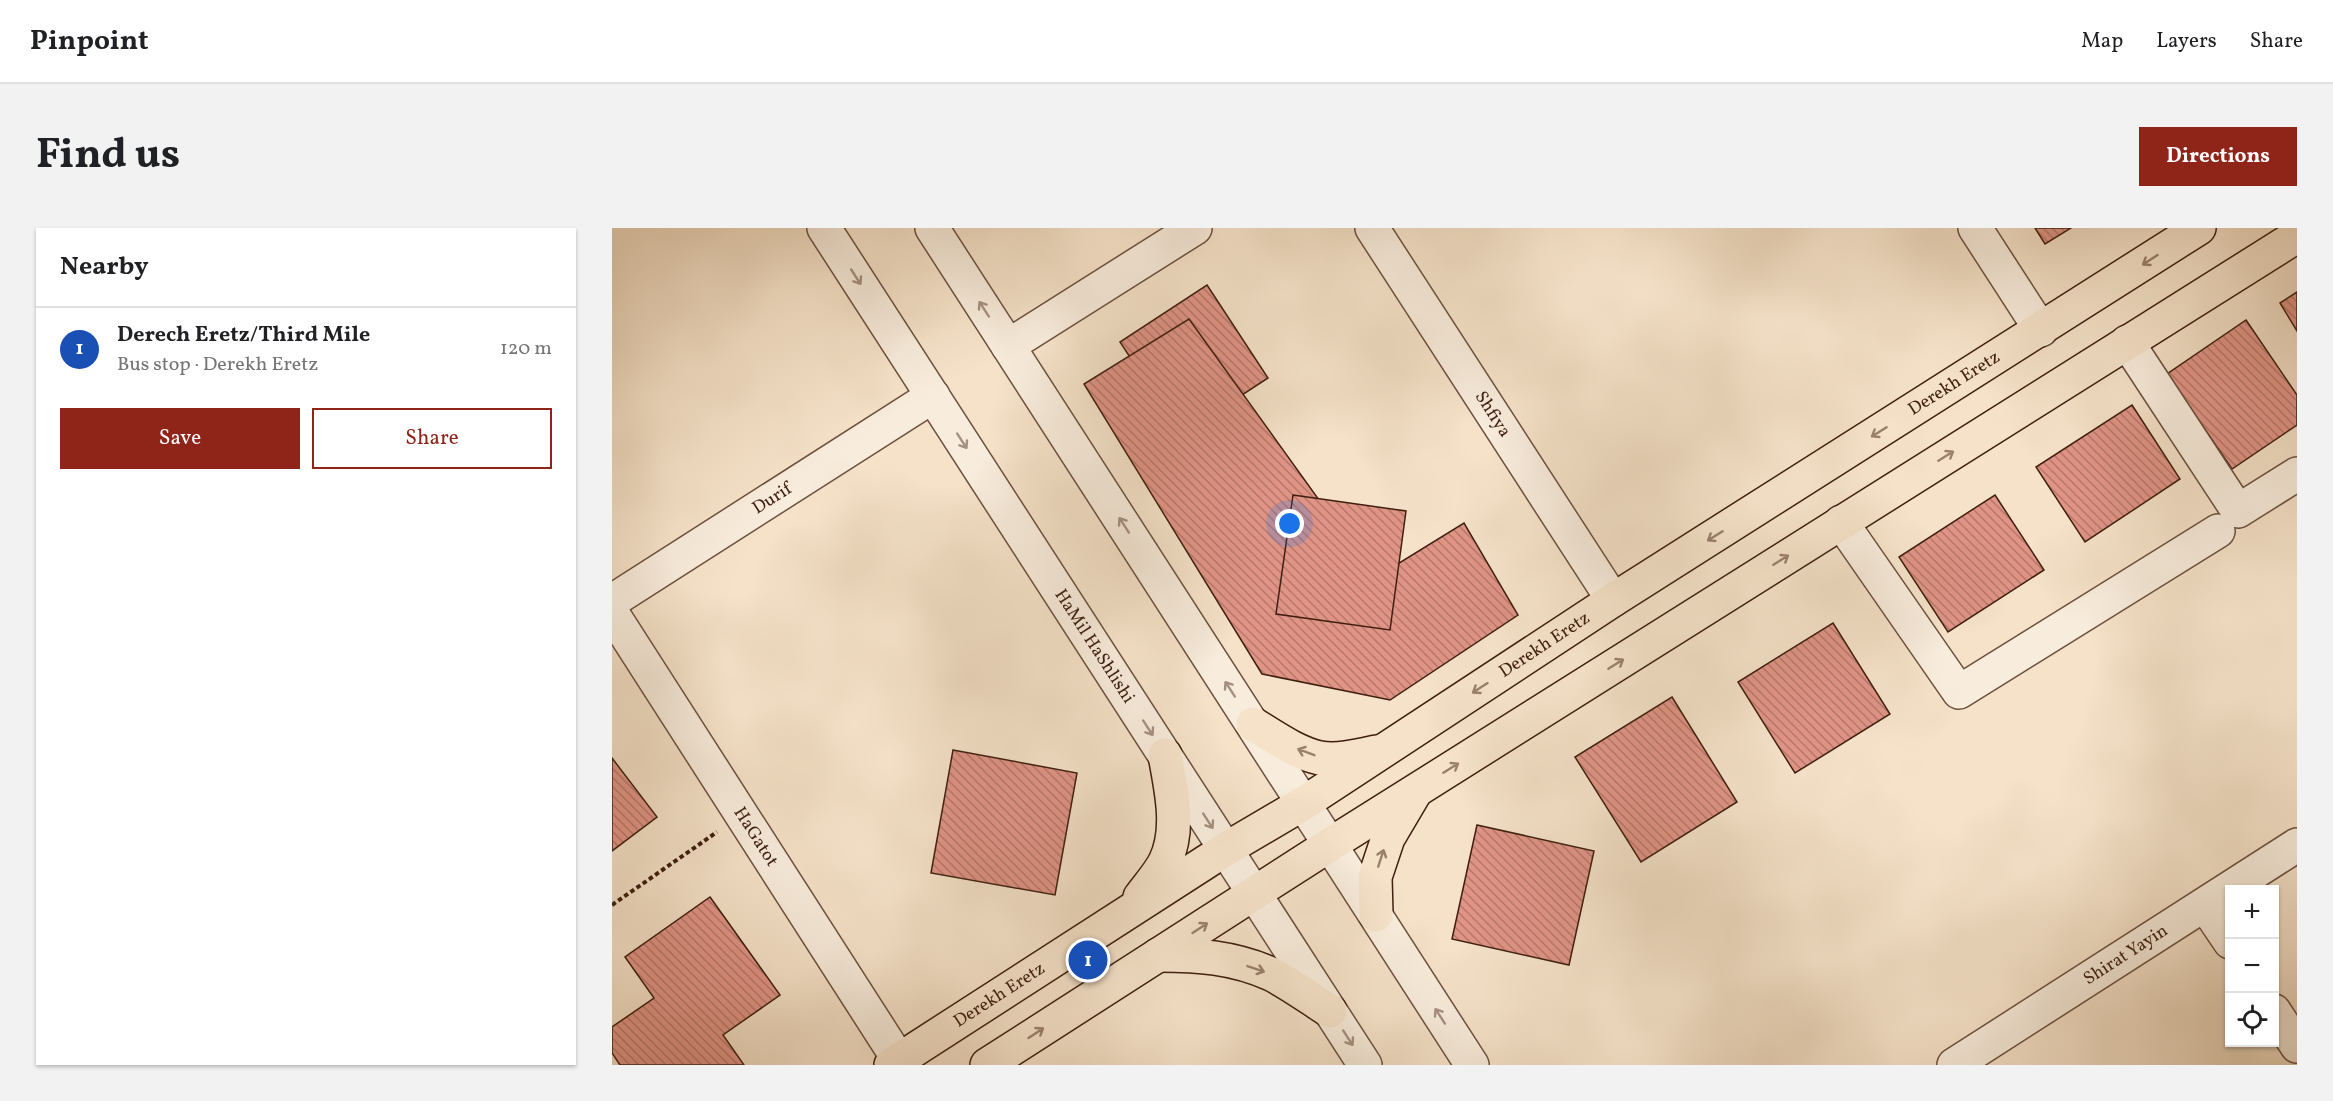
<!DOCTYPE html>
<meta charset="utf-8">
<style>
:root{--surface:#fff;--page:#f2f2f2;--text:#202124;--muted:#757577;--line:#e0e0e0;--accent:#8f2418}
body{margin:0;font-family:Vollkorn,serif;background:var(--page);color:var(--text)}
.controls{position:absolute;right:18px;bottom:18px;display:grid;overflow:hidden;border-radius:0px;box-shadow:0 2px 4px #0004}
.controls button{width:54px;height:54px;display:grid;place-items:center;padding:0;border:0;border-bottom:2px solid var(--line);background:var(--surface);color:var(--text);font:30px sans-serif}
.you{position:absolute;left:678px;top:296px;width:21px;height:21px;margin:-15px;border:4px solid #fff;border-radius:50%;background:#1a73e8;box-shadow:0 0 0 9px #1a73e833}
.badge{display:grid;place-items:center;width:39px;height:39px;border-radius:50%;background:var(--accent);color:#fff;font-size:20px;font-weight:700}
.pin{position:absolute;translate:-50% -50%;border:3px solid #fff;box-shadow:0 2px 6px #0006}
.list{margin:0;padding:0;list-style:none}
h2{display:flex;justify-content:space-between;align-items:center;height:78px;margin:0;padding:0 24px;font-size:26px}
h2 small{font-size:20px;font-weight:400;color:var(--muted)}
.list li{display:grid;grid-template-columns:39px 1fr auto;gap:18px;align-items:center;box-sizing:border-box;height:84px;padding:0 24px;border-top:2px solid var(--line)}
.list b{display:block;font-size:22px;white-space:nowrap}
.list p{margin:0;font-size:20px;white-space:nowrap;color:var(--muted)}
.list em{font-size:20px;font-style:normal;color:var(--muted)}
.actions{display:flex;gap:12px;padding:18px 24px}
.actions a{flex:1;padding:14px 0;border:2px solid var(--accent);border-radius:0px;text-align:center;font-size:21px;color:var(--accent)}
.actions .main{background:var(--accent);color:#fff}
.icon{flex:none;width:33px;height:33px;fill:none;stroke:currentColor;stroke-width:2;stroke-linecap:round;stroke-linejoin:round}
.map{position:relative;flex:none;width:1685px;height:837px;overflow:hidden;border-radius:0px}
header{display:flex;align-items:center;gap:36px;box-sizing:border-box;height:84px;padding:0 30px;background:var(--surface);border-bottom:2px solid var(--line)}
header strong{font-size:28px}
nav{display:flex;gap:33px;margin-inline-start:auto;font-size:21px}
.intro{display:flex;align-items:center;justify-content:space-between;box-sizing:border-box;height:144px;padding:0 36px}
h1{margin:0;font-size:42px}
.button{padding:15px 27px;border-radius:0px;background:var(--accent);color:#fff;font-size:21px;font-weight:700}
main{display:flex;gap:36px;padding:0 36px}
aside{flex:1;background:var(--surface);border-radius:0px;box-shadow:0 2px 4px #0004}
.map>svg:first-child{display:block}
.building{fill:url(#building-back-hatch);stroke:#3f1f10;stroke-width:1.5}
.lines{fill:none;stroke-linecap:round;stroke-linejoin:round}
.minor-casing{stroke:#6c503e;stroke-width:36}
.major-casing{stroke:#3f1f10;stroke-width:36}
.path{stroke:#3f1f10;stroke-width:4;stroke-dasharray:4.5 3;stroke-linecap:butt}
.minor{stroke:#f8ecdc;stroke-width:33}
.major{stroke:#f5e2c9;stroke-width:33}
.oneway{stroke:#9a806c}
.oneway2{stroke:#a59080}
.labels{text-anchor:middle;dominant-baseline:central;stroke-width:4.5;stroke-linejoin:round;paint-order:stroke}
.street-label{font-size:18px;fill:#3f1f10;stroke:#f8ecdc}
</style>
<header>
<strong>Pinpoint</strong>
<nav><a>Map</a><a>Layers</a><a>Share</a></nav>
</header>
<div class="intro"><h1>Find us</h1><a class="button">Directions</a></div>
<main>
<aside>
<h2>Nearby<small></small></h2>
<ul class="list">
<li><span class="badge" style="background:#1a4fb4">1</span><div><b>Derech Eretz/Third Mile</b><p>Bus stop · Derekh Eretz</p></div><em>120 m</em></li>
</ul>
<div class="actions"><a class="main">Save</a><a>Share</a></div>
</aside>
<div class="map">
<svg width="1685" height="837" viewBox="0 0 1685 837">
<defs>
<pattern id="building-back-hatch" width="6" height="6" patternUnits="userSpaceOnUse" patternTransform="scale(1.5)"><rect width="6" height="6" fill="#e09486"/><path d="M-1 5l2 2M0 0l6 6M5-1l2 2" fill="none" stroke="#b7786c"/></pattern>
</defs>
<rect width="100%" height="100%" fill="#f5e2c9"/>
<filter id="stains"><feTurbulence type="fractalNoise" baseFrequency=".00333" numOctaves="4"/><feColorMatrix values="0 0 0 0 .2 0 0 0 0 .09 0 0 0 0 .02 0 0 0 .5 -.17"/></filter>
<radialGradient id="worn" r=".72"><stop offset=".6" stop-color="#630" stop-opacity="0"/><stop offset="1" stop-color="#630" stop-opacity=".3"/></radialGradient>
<!-- building -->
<g class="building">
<polygon points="1423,0 1459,0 1433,16"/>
<polygon points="595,57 656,150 569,207 508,114"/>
<polygon points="1685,64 1685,103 1668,75"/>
<polygon points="577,91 763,350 852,295 906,387 778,472 650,446 472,156"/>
<polygon points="1634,92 1685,167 1685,197 1620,241 1555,146"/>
<polygon points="1520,177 1568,251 1473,314 1424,239"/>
<polygon points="681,267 794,283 778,402 664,386"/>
<polygon points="1383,267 1432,342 1336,404 1287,329"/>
<polygon points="1221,395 1278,486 1183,545 1126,454"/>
<polygon points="1060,469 1125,574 1029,634 963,529"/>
<polygon points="341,522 465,545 443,667 319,645"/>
<polygon points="0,530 45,589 0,623"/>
<polygon points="865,597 982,623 957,737 840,711"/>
<polygon points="98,669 168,767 111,807 132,837 8,837 0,825 0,799 42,770 13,729"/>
</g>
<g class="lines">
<defs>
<g id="minor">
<path id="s1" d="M212,0L753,837"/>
<polyline points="320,0 860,837"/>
<path id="s2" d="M760,0L1001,372"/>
<polyline points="1363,0 1429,102"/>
<polyline points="1515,114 1626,283 1685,246"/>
<polyline points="396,118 583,0"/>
<polyline points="1229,294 1347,464 1606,303"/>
<path id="s3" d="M0,373L321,168"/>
<path id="s4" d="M0,385L287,832"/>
<polyline points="1593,677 1618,714"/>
<polyline points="1662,783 1685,818"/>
<path id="s5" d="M1342,837L1685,617"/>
</g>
<g id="major">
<path d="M641,496C661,508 684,525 708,530C726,533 746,528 764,524"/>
<path d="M528,669C536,658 547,646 553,634C569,601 559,561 553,527"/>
<polyline points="764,687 763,649 776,610 802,566"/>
<path d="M546,727C586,727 621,729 659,746C679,756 699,771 718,783"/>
<path id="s6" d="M279,837L614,621L692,575L1001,372L1587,0"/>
<polyline points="375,837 719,616 1685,8"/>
</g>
</defs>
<!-- minor casing -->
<use href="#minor" class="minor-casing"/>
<!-- major casing -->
<use href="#major" class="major-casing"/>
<!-- path -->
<polyline class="path" points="0,677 105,604"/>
<!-- minor -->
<use href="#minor" class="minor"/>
<!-- major -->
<use href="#major" class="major"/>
</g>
<!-- one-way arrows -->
<defs><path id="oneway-shaft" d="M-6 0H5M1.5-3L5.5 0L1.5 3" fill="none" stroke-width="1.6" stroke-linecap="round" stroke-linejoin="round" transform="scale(1.5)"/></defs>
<g class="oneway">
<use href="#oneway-shaft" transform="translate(1538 32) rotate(147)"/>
<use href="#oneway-shaft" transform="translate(1267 204) rotate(148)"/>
<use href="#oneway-shaft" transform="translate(1334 228) rotate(-32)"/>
<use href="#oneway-shaft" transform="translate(1103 308) rotate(148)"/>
<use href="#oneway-shaft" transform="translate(1169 332) rotate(-32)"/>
<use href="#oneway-shaft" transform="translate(1004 436) rotate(-32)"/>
<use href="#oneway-shaft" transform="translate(868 460) rotate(147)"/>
<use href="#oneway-shaft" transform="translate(694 524) rotate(-159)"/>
<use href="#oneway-shaft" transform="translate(839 540) rotate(-32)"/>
<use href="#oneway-shaft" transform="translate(769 630) rotate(-72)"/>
<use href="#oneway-shaft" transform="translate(588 700) rotate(-33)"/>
<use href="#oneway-shaft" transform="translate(644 741) rotate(19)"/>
<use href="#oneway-shaft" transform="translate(424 805) rotate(-33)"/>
</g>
<g class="oneway2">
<use href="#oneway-shaft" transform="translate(244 49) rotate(57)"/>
<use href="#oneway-shaft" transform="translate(372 81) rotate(-123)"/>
<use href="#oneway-shaft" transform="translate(350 213) rotate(57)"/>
<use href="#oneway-shaft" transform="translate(512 297) rotate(-123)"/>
<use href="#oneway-shaft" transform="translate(618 461) rotate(-123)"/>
<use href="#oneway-shaft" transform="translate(536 500) rotate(57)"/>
<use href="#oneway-shaft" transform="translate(596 593) rotate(57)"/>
<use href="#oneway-shaft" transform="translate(828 788) rotate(-123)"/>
<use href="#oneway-shaft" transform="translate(736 810) rotate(57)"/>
</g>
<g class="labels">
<!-- street labels -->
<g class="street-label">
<text stroke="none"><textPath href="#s6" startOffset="1263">Derekh Eretz</textPath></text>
<text stroke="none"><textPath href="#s2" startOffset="222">Shfiya</textPath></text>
<text stroke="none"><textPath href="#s3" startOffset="190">Durif</textPath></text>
<text stroke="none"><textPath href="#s6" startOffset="777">Derekh Eretz</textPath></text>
<text stroke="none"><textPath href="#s1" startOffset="498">HaMil HaShlishi</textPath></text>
<text stroke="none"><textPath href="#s4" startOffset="266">HaGatot</textPath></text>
<text stroke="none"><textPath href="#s5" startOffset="204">Shirat Yayin</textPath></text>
<text stroke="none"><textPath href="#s6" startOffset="129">Derekh Eretz</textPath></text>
</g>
</g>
<rect width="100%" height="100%" filter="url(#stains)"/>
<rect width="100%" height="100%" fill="url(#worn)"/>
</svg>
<div class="controls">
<button>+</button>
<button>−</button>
<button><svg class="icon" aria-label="locate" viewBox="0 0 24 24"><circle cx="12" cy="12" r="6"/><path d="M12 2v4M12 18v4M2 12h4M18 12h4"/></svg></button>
</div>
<div class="you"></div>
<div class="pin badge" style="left:476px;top:732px;background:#1a4fb4">1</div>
</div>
</main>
